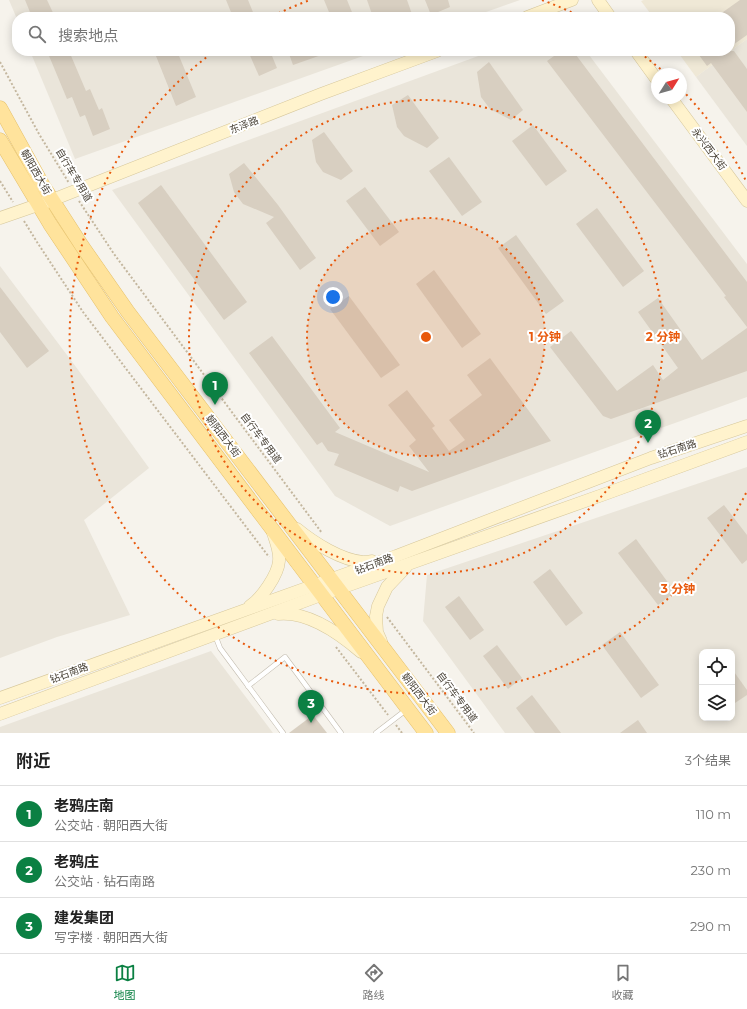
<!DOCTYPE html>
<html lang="zh">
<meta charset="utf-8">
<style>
:root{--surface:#fff;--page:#f2f2f2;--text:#222;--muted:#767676;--line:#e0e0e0;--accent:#0b8043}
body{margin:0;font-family:Montserrat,"Noto Sans SC",sans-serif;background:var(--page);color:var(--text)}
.controls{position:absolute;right:12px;bottom:12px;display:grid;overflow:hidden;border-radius:8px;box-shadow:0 2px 10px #0003}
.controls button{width:36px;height:36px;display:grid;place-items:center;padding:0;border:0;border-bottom:1px solid var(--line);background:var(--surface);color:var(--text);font:20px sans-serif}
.compass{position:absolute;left:651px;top:68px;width:36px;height:36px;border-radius:50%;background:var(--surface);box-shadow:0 2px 10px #0003;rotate:53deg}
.you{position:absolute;left:333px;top:297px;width:14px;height:14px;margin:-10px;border:3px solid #fff;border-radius:50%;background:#1a73e8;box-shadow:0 0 0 6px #1a73e833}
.badge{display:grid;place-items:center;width:26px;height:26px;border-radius:50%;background:var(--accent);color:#fff;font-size:13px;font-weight:700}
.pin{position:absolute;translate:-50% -33px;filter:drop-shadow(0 1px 2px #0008)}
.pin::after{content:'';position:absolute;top:21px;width:14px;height:12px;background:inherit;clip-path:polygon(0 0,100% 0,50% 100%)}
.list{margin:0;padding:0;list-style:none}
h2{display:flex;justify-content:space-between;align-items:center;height:52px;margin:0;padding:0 16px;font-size:17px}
h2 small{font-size:13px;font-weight:400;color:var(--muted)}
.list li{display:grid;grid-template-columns:26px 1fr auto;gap:12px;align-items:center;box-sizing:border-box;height:56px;padding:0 16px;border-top:1px solid var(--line)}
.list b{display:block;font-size:15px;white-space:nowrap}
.list p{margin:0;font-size:13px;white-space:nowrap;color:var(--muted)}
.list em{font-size:13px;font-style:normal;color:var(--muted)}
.icon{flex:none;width:22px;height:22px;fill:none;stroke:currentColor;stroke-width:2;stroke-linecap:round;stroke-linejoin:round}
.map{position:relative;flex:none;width:747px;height:733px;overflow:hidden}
.search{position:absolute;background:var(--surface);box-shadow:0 2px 10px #0003;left:12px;right:12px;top:12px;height:44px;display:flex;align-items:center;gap:10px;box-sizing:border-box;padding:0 14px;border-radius:16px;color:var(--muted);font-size:15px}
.sheet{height:220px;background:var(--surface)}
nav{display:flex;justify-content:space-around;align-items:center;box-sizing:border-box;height:56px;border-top:1px solid var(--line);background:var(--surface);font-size:11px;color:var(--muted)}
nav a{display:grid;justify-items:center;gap:2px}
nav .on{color:var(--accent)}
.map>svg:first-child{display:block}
.residential{fill:#eae5da;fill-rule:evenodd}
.education{fill:#efe8d6}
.building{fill:#d8cfc1}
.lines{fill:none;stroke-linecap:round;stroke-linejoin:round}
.lane-casing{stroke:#c2bbae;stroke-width:5.5}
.secondary-casing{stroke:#d6c79b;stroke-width:13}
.primary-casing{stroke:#e6c16a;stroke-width:15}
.path{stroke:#c4b79f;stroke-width:2;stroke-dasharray:2 2;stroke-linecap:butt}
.lane{stroke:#fff;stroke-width:4.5}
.secondary{stroke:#fff3cd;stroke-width:12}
.primary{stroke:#ffe39c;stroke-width:14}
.ring{fill:none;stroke:#e8590c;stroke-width:2;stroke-dasharray:2 4}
.labels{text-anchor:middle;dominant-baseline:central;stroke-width:4;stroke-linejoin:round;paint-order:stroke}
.street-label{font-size:10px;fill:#4b4439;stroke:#fff}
.centre{fill:#e8590c;stroke:#fff;stroke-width:2}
.ring-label{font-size:12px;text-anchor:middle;font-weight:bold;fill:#e8590c;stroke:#fff;stroke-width:4;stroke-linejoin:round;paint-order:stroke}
</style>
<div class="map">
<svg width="747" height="733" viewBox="0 0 747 733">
<rect width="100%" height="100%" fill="#f6f3ec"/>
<!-- residential -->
<g class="residential">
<polygon points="9,0 520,0 472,17 17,17 17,19"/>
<polygon points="747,39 747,146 696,77"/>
<polygon points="30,51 377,51 75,159"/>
<polygon points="492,51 586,51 747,264 747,397 390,526 335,496 112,190"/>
<polygon points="0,266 76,367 149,468 84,520 130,615 57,637 0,658"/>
<path d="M747,467V733H505L423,621L427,575ZM702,652H732V718H702Z"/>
<polygon points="211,651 273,733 0,733 0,727"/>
</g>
<!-- education -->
<polygon class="education" points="644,0 747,0 747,39 696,77 677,51 730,51 730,17 653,17 641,1"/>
<!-- building -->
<g class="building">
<polygon points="25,0 47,0 55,17 32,17"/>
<polygon points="226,0 248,0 255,17 233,17"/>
<polygon points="324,0 347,0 354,17 331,17"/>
<polygon points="367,0 407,0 413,17 373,17"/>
<polygon points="425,0 448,0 450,7 431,15"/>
<polygon points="740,0 747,0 747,35 730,47 730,17 716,17"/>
<polygon points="47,51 69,51 86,91 90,89 99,110 102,108 110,129 93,136 85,115 80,117 72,97 67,99"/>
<polygon points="154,51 177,51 196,97 176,106"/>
<polygon points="248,51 270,51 277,68 259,76"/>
<polygon points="288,51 330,51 330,52 293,65"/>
<polygon points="561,51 573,51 747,282 747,327 724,297 726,296 547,61"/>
<polygon points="696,51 734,51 747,69 747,112 711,63 707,66"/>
<polygon points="489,62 523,110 511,120 490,109 481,97 477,72"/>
<polygon points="408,95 439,138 427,148 404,136 397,127 392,105"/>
<polygon points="533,125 567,171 546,186 512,141"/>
<polygon points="324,132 353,171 341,180 323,172 316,162 312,140"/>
<polygon points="449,157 482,202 462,216 429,171"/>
<polygon points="244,163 278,205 316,258 300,270 266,223 274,217 243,204 234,192 229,174"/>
<polygon points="161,185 247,302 224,320 138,203"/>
<polygon points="365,187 399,232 380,246 346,201"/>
<polygon points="597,208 644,271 623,287 576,224"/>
<polygon points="516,235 564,301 546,314 498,248"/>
<polygon points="434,270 481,334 462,348 416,284"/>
<polygon points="0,287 49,351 27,368 0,332"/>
<polygon points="349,296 400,365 381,378 330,309"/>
<polygon points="658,298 702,360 747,328 747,371 611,419 603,416 550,347 571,331 617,391 653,365 663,380 678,368 638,312"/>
<polygon points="272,336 340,428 335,432 429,472 409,446 416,440 388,405 407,390 435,426 432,428 449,451 465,440 449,420 482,395 467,375 490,358 551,441 412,491 400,486 398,492 334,465 339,454 328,451 322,442 317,445 249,353"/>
<polygon points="724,505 747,535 747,560 742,564 707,518"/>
<polygon points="636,539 675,592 658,605 618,553"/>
<polygon points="550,569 583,613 566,626 533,582"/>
<polygon points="459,596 484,630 470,640 445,607"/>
<polygon points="620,632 659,685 641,698 602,645"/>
<polygon points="497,645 522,678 508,689 483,656"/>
<polygon points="732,669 747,690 747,695 732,705"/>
<polygon points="532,695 561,733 535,733 516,708"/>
<polygon points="313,715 327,733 289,733"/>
<polygon points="638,720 647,733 620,733"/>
</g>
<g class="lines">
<defs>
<g id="lane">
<polyline points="215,635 220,648 283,733"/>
<polyline points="248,686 285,657 341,733"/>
<polyline points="376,733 406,710"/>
</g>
<g id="secondary">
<polyline points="598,0 610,17"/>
<polyline points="527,17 572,0"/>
<polyline points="636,51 657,80"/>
<polyline points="671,98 747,201"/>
<polyline points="0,218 52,200 321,94 437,51"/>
<path d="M297,529C314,543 341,560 363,562C366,562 369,562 372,561"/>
<path d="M250,606C261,599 278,575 279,561C280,551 276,542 273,533"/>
<path d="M278,614C307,611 339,633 361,652"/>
<polyline points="381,641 377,632 376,616 378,606 387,587 406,567"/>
<polyline points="0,698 396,556 651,458 747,426"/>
<polyline points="0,714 321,595 605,494 747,442"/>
</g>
<g id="primary">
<polyline points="0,108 42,184 82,246 128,312 448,733"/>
<polyline points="0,140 50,224 112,317 426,733"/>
</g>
</defs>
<!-- lane casing -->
<use href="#lane" class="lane-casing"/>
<!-- secondary casing -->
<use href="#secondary" class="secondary-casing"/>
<!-- primary casing -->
<use href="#primary" class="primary-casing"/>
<!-- path -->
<g class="path">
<polyline points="0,62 39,134 69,183"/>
<polyline points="0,181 13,202"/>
<polyline points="79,201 114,254 322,533"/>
<polyline points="24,221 37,242 83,312 269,557"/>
<polyline points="387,617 474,733"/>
<polyline points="336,647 388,715"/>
<polyline points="396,725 402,733"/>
</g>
<!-- lane -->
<use href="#lane" class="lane"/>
<!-- secondary -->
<use href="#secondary" class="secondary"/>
<!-- primary -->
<use href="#primary" class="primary"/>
</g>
<!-- distance rings -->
<circle cx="426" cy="337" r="119" fill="#e8590c" fill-opacity=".12"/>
<g class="ring">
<circle cx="426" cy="337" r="119"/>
<circle cx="426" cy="337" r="237"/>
<path d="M746 493A356 356 0 1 1 212 53M273 16A356 356 0 0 1 310 0M542 0A356 356 0 0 1 579 16M640 53A356 356 0 0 1 664 72M682 90A356 356 0 0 1 746 181"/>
</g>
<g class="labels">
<!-- street labels -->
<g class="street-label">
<text transform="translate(244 125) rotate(-21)">东泽路</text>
<text transform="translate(709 149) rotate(53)">永兴西大街</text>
<text transform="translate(36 172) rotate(60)">朝阳西大街</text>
<text transform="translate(74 175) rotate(59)">自行车专用道</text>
<text transform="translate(223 436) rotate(53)">朝阳西大街</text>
<text transform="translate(261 438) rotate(53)">自行车专用道</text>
<text transform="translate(677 449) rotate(-18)">钻石南路</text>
<text transform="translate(374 564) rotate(-20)">钻石南路</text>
<text transform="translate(69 673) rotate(-20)">钻石南路</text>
<text transform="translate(419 694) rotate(53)">朝阳西大街</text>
<text transform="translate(457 697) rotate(53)">自行车专用道</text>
</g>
</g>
<circle cx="426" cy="337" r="6" class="centre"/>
<g class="ring-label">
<text x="545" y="341">1 分钟</text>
<text x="663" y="341">2 分钟</text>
<text x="678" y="593">3 分钟</text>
</g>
</svg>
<div class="controls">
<button><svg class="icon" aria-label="locate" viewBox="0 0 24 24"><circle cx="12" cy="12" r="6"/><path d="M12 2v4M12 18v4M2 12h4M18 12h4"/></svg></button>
<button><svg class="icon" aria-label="layers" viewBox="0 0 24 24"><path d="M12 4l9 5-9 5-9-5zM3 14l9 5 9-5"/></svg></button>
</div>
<svg class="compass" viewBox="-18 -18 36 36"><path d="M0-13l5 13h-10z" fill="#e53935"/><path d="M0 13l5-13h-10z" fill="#767676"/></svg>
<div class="you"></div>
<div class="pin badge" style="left:215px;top:405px">1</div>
<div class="pin badge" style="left:648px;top:443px">2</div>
<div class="pin badge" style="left:311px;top:723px">3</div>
<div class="search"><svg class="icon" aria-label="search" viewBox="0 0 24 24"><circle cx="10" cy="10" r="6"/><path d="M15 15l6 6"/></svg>搜索地点</div>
</div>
<section class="sheet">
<h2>附近<small>3个结果</small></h2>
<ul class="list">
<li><span class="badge">1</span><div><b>老鸦庄南</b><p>公交站 · 朝阳西大街</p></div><em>110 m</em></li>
<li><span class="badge">2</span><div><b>老鸦庄</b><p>公交站 · 钻石南路</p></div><em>230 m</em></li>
<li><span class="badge">3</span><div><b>建发集团</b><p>写字楼 · 朝阳西大街</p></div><em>290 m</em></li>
</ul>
</section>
<nav>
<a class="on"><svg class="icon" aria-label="map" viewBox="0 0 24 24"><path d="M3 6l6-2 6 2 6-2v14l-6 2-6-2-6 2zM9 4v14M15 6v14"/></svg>地图</a>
<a><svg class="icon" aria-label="directions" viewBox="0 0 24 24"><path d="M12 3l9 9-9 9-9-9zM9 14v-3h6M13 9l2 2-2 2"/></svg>路线</a>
<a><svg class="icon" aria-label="saved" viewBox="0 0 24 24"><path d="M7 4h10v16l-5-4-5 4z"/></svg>收藏</a>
</nav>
